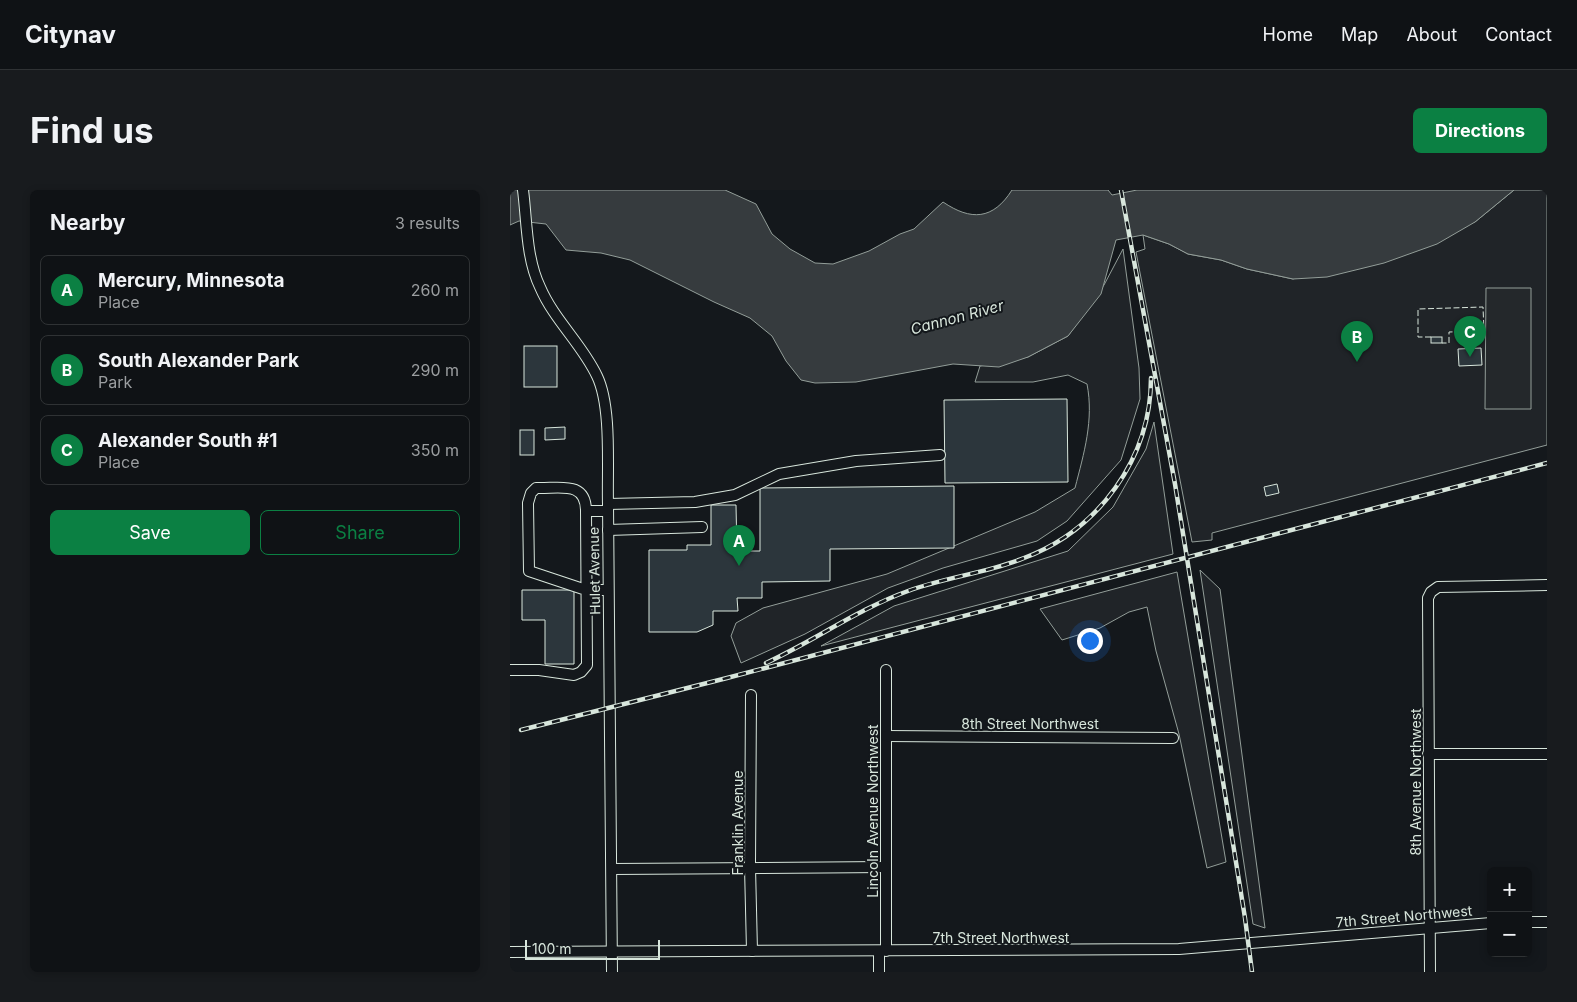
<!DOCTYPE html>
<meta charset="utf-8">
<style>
:root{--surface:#0f1215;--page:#181b1e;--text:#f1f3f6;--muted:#9b9ea0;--line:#2f3234;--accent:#0b8043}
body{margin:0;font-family:Inter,sans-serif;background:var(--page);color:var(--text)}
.controls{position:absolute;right:15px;bottom:15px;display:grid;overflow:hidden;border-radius:8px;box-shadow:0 2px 8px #0003}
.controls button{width:45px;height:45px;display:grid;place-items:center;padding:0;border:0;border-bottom:1px solid var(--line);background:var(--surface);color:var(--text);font:25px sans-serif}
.scale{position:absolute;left:15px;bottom:12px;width:135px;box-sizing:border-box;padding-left:5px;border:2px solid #d8e6dc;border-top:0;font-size:14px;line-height:18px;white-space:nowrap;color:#d8e6dc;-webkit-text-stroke:4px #14181c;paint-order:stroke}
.you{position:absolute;left:579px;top:450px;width:18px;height:18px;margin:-12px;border:4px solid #fff;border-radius:50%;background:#1a73e8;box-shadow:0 0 0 8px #1a73e833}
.badge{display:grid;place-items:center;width:32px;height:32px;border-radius:50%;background:var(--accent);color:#fff;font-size:16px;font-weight:700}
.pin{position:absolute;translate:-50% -41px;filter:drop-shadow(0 1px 2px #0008)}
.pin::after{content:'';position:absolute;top:26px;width:18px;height:15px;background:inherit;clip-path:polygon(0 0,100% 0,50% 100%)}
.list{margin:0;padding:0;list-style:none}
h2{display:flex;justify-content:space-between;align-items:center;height:65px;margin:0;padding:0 20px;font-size:21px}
h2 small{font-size:16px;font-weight:400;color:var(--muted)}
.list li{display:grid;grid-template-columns:32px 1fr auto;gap:15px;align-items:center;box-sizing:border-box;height:70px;margin:0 10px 10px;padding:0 10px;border:1px solid var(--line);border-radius:8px}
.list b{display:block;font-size:19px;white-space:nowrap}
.list p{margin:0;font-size:16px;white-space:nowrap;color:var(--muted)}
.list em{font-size:16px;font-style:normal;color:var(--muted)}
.actions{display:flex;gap:10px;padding:15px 20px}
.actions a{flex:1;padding:11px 0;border:1px solid var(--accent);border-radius:8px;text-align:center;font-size:18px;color:var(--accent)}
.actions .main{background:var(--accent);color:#fff}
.map{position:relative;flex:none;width:1037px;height:782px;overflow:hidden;border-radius:8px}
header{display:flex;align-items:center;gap:30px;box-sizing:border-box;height:70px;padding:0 25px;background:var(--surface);border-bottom:1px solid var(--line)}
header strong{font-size:24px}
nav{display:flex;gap:28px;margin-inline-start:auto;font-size:18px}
.intro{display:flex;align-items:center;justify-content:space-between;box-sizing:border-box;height:120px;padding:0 30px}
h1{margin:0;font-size:35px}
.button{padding:12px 22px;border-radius:8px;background:var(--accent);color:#fff;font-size:18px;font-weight:700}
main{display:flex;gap:30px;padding:0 30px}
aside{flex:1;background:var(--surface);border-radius:8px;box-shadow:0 2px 8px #0003}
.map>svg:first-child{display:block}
.green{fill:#202428;stroke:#939e99}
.parking{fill:#24282b;stroke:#939e99}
.water{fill:#363b3e;stroke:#939e99}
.building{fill:#2c363c;stroke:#d8e6dc}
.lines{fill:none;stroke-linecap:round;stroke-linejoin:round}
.minor-casing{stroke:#d8e6dc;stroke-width:12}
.minor{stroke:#14181c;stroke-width:10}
.rail-casing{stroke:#d8e6dc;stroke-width:4.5}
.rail{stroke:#14181c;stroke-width:2.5;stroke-dasharray:8;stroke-linecap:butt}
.fence{stroke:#d8e6dc;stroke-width:1;stroke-dasharray:6 2.5;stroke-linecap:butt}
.labels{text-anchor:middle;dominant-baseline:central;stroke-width:4;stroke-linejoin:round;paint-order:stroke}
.street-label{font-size:14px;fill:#d8e6dc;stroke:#14181c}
.water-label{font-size:15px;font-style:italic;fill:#d8e6dc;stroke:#14181c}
</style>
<header>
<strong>Citynav</strong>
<nav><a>Home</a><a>Map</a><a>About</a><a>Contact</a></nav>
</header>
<div class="intro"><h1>Find us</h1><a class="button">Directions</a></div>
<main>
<aside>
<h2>Nearby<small>3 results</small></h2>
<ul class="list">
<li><span class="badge">A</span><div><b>Mercury, Minnesota</b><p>Place</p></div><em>260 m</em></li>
<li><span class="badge">B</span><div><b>South Alexander Park</b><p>Park</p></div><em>290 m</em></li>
<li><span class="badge">C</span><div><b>Alexander South #1</b><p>Place</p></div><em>350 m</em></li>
</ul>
<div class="actions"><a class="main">Save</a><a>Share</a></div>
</aside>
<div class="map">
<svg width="1037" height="782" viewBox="0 0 1037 782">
<rect width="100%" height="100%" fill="#14181c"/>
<!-- green -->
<g class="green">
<polygon points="1004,0 1037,0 1037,255 702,343 702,350 682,352 626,62 635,59 633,45 659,54 678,64 711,70 737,79 783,89 965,32"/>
<path d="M613,59L629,178L630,209L611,270L557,331L527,351L433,378L378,398L295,444L231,473L221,446L226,433L253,418L377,384L525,322L565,298C574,263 584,230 577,194L558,185L523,192H465L470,176L518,167L558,146L594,95Z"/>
<polygon points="644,232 663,364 311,456 384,416 558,361 603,317 636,259"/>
<polygon points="690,380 710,399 755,738 743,734"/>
<polygon points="667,382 716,672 697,678 669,544 646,461 637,417 619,422 590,438 552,450 530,419"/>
</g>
<!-- parking -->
<polygon class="parking" points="976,98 1021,98 1021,219 975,219"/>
<!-- water -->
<path class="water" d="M0,0H215L246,14L262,44L280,59L305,73L323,74L359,61L390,44L404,39L433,12C461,31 483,30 502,0H598L602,5L627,0H1004L965,32L927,54L874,73L817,87L783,89L737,79L711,70L678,64L659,54L633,45L606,50L591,104L558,146L518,167L489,177L443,174L346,192L305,193L291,190L276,171L262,146L240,128L204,112L120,70L91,63L56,60L36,34L9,31L0,35Z"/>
<!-- building -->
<g class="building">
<rect x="921" y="147" width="11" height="6"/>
<rect x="14" y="156" width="33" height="41"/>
<polygon points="971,158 972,175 949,176 948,159"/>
<polygon points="557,209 558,292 435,293 434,210"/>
<polygon points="55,237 55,249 35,250 35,238"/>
<rect x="10" y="240" width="14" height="25"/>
<polygon points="767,294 769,303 756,306 754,297"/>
<polygon points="444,296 444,358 320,359 320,391 252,392 252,408 227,408 228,421 203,421 203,435 187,442 139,442 139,360 177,360 177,355 201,355 201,315 226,315 227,361 250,361 250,298"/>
<polygon points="12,400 64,400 64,474 35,474 35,430 12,430"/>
</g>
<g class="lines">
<defs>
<g id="minor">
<path d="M13,0C17,31 16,68 30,97C44,130 72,154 87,186C102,217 97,279 98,314L102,782"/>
<polyline points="98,314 185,312 225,305 269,284 346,271 430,265"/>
<polyline points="76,321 98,321"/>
<polyline points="98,340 192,337"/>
<path d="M0,480H29L64,485L71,482L77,475L76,321C76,290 49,299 26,298L21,303L18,313L19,381L76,400H98"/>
<polyline points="376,480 376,761"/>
<polyline points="241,505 240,677 242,761"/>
<polyline points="376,546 663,548"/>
<polyline points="918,564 1037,564"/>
<polyline points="102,679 375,677"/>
<polyline points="1018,732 1037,732"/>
<polyline points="369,761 369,782"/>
<polyline points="0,762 669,759 981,733"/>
<polyline points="920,782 918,408 921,402 928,397 1037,395"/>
</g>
</defs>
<!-- minor casing -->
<use href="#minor" class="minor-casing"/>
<!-- minor -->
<use href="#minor" class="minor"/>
<defs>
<g id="rail">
<polyline points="611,0 665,294 735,728 742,782"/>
<path d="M256,473C304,451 348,419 398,401C436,387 477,383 514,368C589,340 641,268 641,188"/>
<polyline points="11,540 217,488 1037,273"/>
</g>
</defs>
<!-- rail casing -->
<use href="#rail" class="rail-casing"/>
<!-- rail -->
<use href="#rail" class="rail"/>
<!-- fence -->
<polyline class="fence" points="921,147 908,147 908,119 973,117 974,141 939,142 939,153 932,153"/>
</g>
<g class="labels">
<!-- street labels -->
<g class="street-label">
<text transform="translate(84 381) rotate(-91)">Hulet Avenue</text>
<text x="520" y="533">8th Street Northwest</text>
<text transform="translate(905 592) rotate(-90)">8th Avenue Northwest</text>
<text transform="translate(362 621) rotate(-90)">Lincoln Avenue Northwest</text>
<text transform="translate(227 633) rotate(-90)">Franklin Avenue</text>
<text transform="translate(894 726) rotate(-5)">7th Street Northwest</text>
<text x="491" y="747">7th Street Northwest</text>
</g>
<!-- water labels -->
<g class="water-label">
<text transform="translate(447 127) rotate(-15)">Cannon River</text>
</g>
</g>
</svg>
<div class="controls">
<button>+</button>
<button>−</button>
</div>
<div class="scale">100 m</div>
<div class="you"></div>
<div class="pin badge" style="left:229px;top:376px">A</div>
<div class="pin badge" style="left:847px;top:172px">B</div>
<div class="pin badge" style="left:960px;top:167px">C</div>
</div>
</main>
